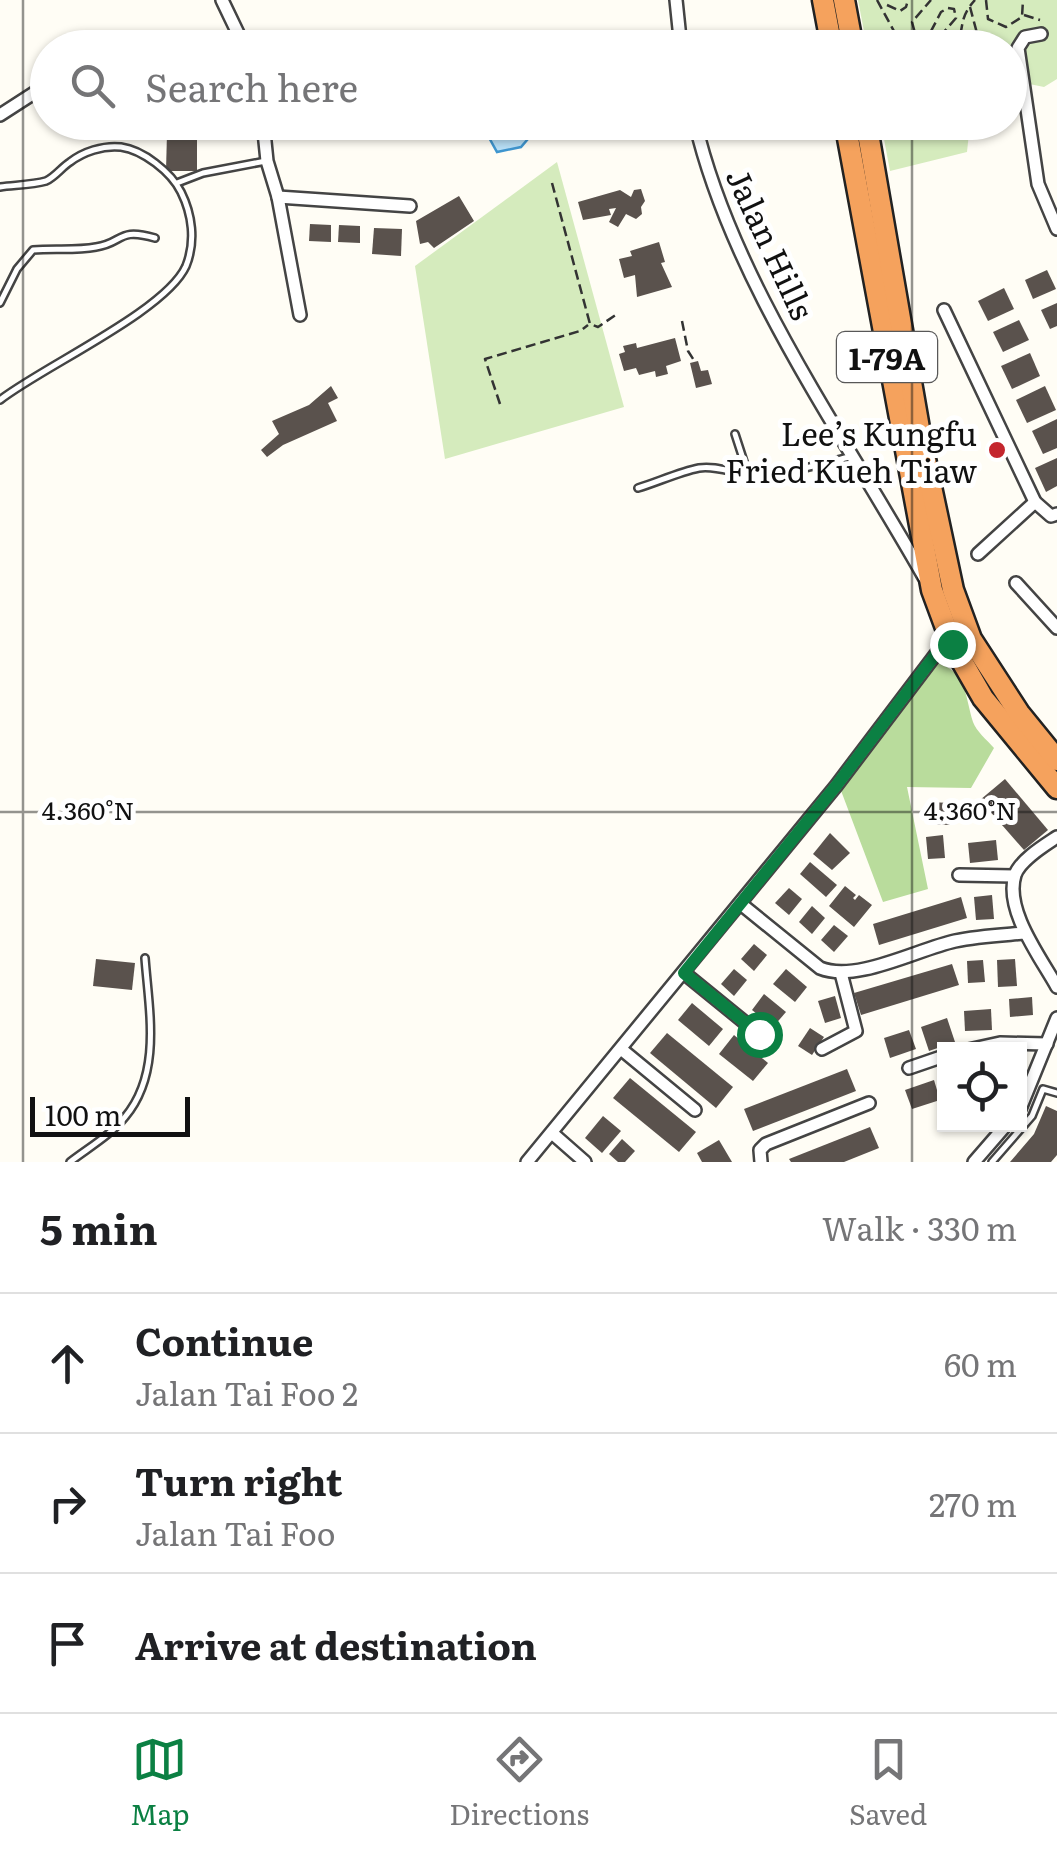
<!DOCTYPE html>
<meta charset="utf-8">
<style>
:root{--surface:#fff;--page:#f2f2f2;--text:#202124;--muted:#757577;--line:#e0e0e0;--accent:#0b8043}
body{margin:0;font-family:Literata,serif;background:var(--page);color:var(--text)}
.controls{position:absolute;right:30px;bottom:30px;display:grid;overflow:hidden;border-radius:0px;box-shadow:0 2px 8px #0004}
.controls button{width:90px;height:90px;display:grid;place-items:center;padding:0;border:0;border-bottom:2px solid var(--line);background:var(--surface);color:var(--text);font:50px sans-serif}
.scale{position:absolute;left:30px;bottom:25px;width:160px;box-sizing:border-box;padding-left:10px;border:5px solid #111;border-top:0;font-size:28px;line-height:35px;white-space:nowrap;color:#111;-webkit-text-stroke:8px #fff;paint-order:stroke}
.stop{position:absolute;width:30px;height:30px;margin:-22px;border:8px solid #0b8043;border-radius:50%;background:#fff}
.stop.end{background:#0b8043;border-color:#fff;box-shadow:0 2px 10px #0008}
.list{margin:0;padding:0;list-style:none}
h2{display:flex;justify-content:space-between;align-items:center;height:130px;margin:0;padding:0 40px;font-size:42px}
h2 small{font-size:32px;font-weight:400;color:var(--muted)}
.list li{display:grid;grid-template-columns:65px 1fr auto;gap:30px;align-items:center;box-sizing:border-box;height:140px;padding:0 40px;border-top:2px solid var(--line)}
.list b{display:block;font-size:38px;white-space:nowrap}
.list p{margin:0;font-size:32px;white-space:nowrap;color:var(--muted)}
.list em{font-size:32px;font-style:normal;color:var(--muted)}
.icon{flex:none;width:55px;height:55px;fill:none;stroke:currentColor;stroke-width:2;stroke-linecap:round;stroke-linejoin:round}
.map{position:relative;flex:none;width:1057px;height:1162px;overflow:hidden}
.search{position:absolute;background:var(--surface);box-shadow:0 2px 8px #0004;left:30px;right:30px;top:30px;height:110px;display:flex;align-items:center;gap:25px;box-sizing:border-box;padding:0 35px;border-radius:55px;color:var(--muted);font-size:38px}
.sheet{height:550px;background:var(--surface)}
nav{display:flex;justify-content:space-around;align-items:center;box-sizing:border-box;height:140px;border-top:2px solid var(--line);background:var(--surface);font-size:28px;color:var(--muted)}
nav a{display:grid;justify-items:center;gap:5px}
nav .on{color:var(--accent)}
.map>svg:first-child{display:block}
.green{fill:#d5ebbd}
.forest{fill:#b9dc9c}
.water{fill:#b9e0f7;stroke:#3f96cf;stroke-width:2.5}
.building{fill:#5a524d}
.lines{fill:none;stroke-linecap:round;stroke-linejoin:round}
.lane-casing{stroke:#444;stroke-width:10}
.street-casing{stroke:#444;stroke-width:16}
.highway-casing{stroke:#222;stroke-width:25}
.path{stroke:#333;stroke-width:2.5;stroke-dasharray:10 5;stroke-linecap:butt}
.lane{stroke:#fff;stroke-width:5}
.street{stroke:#fff;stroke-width:11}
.highway{stroke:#f5a25d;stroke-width:20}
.route{stroke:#0b8043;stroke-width:12}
.ticks{fill:none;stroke:#111;stroke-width:2.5;stroke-opacity:0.45}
.poi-dot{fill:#c4262e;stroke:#fff;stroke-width:4}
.labels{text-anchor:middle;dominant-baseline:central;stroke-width:10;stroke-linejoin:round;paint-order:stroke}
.shield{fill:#fff;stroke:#585858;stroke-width:2.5}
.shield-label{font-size:30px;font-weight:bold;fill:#111}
.street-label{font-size:32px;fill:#111;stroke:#fff}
.poi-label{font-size:32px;fill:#111;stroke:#fff;text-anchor:end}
.ticks-label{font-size:25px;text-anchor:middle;fill:#111;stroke:#fff;stroke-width:10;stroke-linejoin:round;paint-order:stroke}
</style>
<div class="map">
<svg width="1057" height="1162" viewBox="0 0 1057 1162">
<rect width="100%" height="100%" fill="#fffdf5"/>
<!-- green -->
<g class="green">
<polygon points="858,0 1057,0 1057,79 1044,87 1010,80 1010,48 867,47"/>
<polygon points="881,123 970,123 967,152 890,171"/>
<polygon points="557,162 624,407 445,459 415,266"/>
</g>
<!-- forest -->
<path class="forest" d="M936,663C967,670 965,697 973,722C976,731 987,740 994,748L971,788L907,787L928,889L883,902L840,788Z"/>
<!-- water -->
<polygon class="water" points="481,123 530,123 533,133 521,147 497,152"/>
<!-- building -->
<g class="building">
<polygon points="175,122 197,122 197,171 166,171 167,133"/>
<polygon points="286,122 318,122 317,136 285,134"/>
<polygon points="641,189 645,201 641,207 642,214 636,219 626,214 618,227 609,222 616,208 609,209 611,215 583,220 578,202 620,190 631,197 634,190"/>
<polygon points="459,196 474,221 434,248 428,242 420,244 416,221"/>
<polygon points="310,224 331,225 331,242 309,241"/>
<polygon points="339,225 360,226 360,243 338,242"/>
<polygon points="374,228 402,229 401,256 372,254"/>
<polygon points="659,242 665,262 661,263 672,287 637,297 635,275 624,278 619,259 632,256 630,251"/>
<polygon points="1047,270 1056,289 1033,299 1025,280"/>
<polygon points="1004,288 1014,309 988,321 978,301"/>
<polygon points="1057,303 1057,326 1050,329 1041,310"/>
<polygon points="1019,320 1029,340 1003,352 993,332"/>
<polygon points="675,338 681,361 666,366 668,374 656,377 655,371 639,375 636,368 624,371 619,354 625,352 623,346 636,343 637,348"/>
<polygon points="1030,353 1040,376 1012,389 1001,366"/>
<polygon points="698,361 701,371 708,370 712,384 696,388 690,363"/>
<polygon points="331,386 338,398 328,403 337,421 283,445 267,457 261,450 279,434 272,421 309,405"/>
<polygon points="1045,386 1056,410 1027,423 1016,400"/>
<polygon points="1057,419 1057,448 1043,454 1032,431"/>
<polygon points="1057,458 1057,486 1046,492 1035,468"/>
<polygon points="1005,779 1048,830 1024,850 980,800"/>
<polygon points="928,802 951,803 950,825 927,824"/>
<polygon points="830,833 850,853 832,870 813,854"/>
<polygon points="943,835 945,858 928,859 926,837"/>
<polygon points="996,840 998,860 970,863 968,843"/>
<polygon points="810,862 837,885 826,897 800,874"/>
<polygon points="845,886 856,895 853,898 855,900 859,895 872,905 854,927 829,906"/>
<polygon points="789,888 802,899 789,915 775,903"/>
<polygon points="992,895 994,919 976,920 974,897"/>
<polygon points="961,897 967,918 879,945 873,924"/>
<polygon points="812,906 825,918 812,934 799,922"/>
<polygon points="834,925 848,936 834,952 821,940"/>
<polygon points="754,944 767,955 754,971 741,959"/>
<polygon points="96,959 135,963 132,990 93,986"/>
<polygon points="1015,959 1017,986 998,987 997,960"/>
<polygon points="983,960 985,982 968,983 967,961"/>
<polygon points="952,964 959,985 861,1015 854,993"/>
<polygon points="734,969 747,980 734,996 721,984"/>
<polygon points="786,969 807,987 795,1002 773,984"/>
<polygon points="764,994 786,1012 773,1027 752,1010"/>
<polygon points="835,996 841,1018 825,1023 818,1001"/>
<polygon points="1032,997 1033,1015 1010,1017 1009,999"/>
<polygon points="692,1003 723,1029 709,1046 678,1020"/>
<polygon points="991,1009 992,1030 965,1031 964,1011"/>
<polygon points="947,1018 955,1042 929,1051 921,1027"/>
<polygon points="810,1028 824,1037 812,1055 798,1046"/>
<polygon points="909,1030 916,1049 890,1058 884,1038"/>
<polygon points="667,1033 733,1087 716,1108 650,1053"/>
<polygon points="734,1035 768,1063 753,1081 719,1054"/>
<polygon points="847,1069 856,1091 753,1131 744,1109"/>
<polygon points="630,1078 696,1132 679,1152 613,1098"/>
<polygon points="934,1080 940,1100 912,1109 905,1090"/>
<polygon points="1046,1106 1057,1111 1057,1155 1051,1162 1010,1162 1034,1134"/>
<polygon points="603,1116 621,1131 602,1153 585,1138"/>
<polygon points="870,1127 879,1148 844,1162 791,1162 789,1159"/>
<polygon points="622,1139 635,1151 625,1162 618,1162 609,1154"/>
<polygon points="719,1140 732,1162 702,1162 697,1153"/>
</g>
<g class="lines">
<defs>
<g id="lane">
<polyline points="177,183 203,173 266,161"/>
<path d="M0,187C14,185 32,185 46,181C55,177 62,167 70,162C83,152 103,145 121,147C143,150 171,172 181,192C192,214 196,241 186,266C166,311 42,367 0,400"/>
<path d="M0,303L17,269L33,250C54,248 75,251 96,247C124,243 117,227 155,238"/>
<polyline points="735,434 748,474"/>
<path d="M638,488C658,482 679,472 699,468C718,465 736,475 755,475C787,474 818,465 849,457"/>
<path d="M70,1162C88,1148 111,1135 125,1117C162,1073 149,1011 145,958"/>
<polyline points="992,1162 1032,1116 1043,1089 1057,1093"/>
</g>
<g id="street">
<polyline points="222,0 245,48"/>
<polyline points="676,0 681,48"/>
<polyline points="1041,34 1025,37 1018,48 1038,184 1057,229"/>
<polyline points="0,115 48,84"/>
<polyline points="263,122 267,161 278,197 300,315"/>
<path d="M695,122C732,281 844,435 924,577"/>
<polyline points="278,197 410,206"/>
<polyline points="944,310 1035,502 1051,516 1057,514"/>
<polyline points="978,554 1035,502"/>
<polyline points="1016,583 1057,628"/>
<path d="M1057,837C1045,845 1020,860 1015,875C1004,910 1041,958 1057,987"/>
<polyline points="959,875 1014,876"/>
<path d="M741,904L820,968C856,983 918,949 955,941C978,936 1002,935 1025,933"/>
<polyline points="684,973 759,1034"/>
<polyline points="621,1049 695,1110"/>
<polyline points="822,1049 856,1031 841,973"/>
<polyline points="968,1050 1000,1043 1047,1044"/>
<polyline points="909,1068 944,1056"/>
<polyline points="1020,1109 1057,1018"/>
<polyline points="552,1133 585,1162"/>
<polyline points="527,1162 836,786 936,654 952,644"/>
<polyline points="761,1162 760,1150 766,1144 869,1103"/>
<polyline points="974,1162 1007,1124"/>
</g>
<g id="highway">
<polyline points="823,0 832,48"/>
<polyline points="844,0 853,48"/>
<polyline points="845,122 932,590 952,644 983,698 1057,788"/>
<polyline points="866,122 921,440 953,590 971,639 1019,713 1057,760"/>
</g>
</defs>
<!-- lane casing -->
<use href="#lane" class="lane-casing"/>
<!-- street casing -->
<use href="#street" class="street-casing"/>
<!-- highway casing -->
<use href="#highway" class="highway-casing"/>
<!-- path -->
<g class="path">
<polyline points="877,0 901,44"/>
<polyline points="986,0 988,19 1006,27 1022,17 1023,0"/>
<polyline points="887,5 900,11 906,7 908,0"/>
<polyline points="970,7 978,37"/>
<polyline points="1024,15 1040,20"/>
<polyline points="896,48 904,44 912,48"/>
<polyline points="930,48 956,18 954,9 948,8 941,12 929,35 915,33 912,22 931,0"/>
<path d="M955,48C966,27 957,20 975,0"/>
<polyline points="671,131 685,128"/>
<polyline points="552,183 590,324 598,327 617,314"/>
<polyline points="682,321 688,351 695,362"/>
<polyline points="500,404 485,359 580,331 588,325"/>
</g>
<!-- lane -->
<use href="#lane" class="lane"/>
<!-- street -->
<use href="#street" class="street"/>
<!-- highway -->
<use href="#highway" class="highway"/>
</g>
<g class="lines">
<!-- route -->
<polyline class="route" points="759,1034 684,973 836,786 936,654 952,644"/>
</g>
<!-- ticks -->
<path class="ticks" d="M23,0V1162M912,0V48M912,122V1162M0,812H1057"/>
<!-- markers -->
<circle class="poi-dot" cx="997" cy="450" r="10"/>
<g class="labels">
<!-- shield labels -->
<rect class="shield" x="837" y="332" width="100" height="50" rx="8"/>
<g class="shield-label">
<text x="887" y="357">1-79A</text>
</g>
<!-- street labels -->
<g class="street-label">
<text transform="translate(772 243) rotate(65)">Jalan Hills</text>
</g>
<!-- poi labels -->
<g class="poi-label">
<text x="977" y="432">Lee’s Kungfu<tspan x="977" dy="37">Fried Kueh Tiaw</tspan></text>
</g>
</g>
<g class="ticks-label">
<text x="88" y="820">4.360°N</text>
<text x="970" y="820">4.360°N</text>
</g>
</svg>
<div class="controls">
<button><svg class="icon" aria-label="locate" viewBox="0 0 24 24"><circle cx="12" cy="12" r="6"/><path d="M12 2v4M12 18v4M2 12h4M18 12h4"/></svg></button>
</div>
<div class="scale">100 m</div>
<div class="stop" style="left:759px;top:1034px"></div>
<div class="stop end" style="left:952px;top:644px"></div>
<div class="search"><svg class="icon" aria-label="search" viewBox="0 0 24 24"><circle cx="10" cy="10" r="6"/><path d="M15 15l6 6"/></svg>Search here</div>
</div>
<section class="sheet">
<h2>5 min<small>Walk · 330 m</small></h2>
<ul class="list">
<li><svg class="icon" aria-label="ahead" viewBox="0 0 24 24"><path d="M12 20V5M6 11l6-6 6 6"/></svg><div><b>Continue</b><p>Jalan Tai Foo 2</p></div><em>60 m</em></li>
<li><svg class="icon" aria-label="right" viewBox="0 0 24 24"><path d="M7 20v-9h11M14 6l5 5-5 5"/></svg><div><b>Turn right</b><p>Jalan Tai Foo</p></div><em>270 m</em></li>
<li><svg class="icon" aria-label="arrive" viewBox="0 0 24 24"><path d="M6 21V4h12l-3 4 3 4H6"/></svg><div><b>Arrive at destination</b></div></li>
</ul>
</section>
<nav>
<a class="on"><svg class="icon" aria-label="map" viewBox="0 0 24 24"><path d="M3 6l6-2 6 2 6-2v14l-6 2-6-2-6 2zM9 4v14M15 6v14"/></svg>Map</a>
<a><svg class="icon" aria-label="directions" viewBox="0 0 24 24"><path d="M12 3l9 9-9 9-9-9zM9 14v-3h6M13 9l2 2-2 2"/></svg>Directions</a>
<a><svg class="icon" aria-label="saved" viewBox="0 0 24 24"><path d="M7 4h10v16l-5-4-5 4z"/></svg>Saved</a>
</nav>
